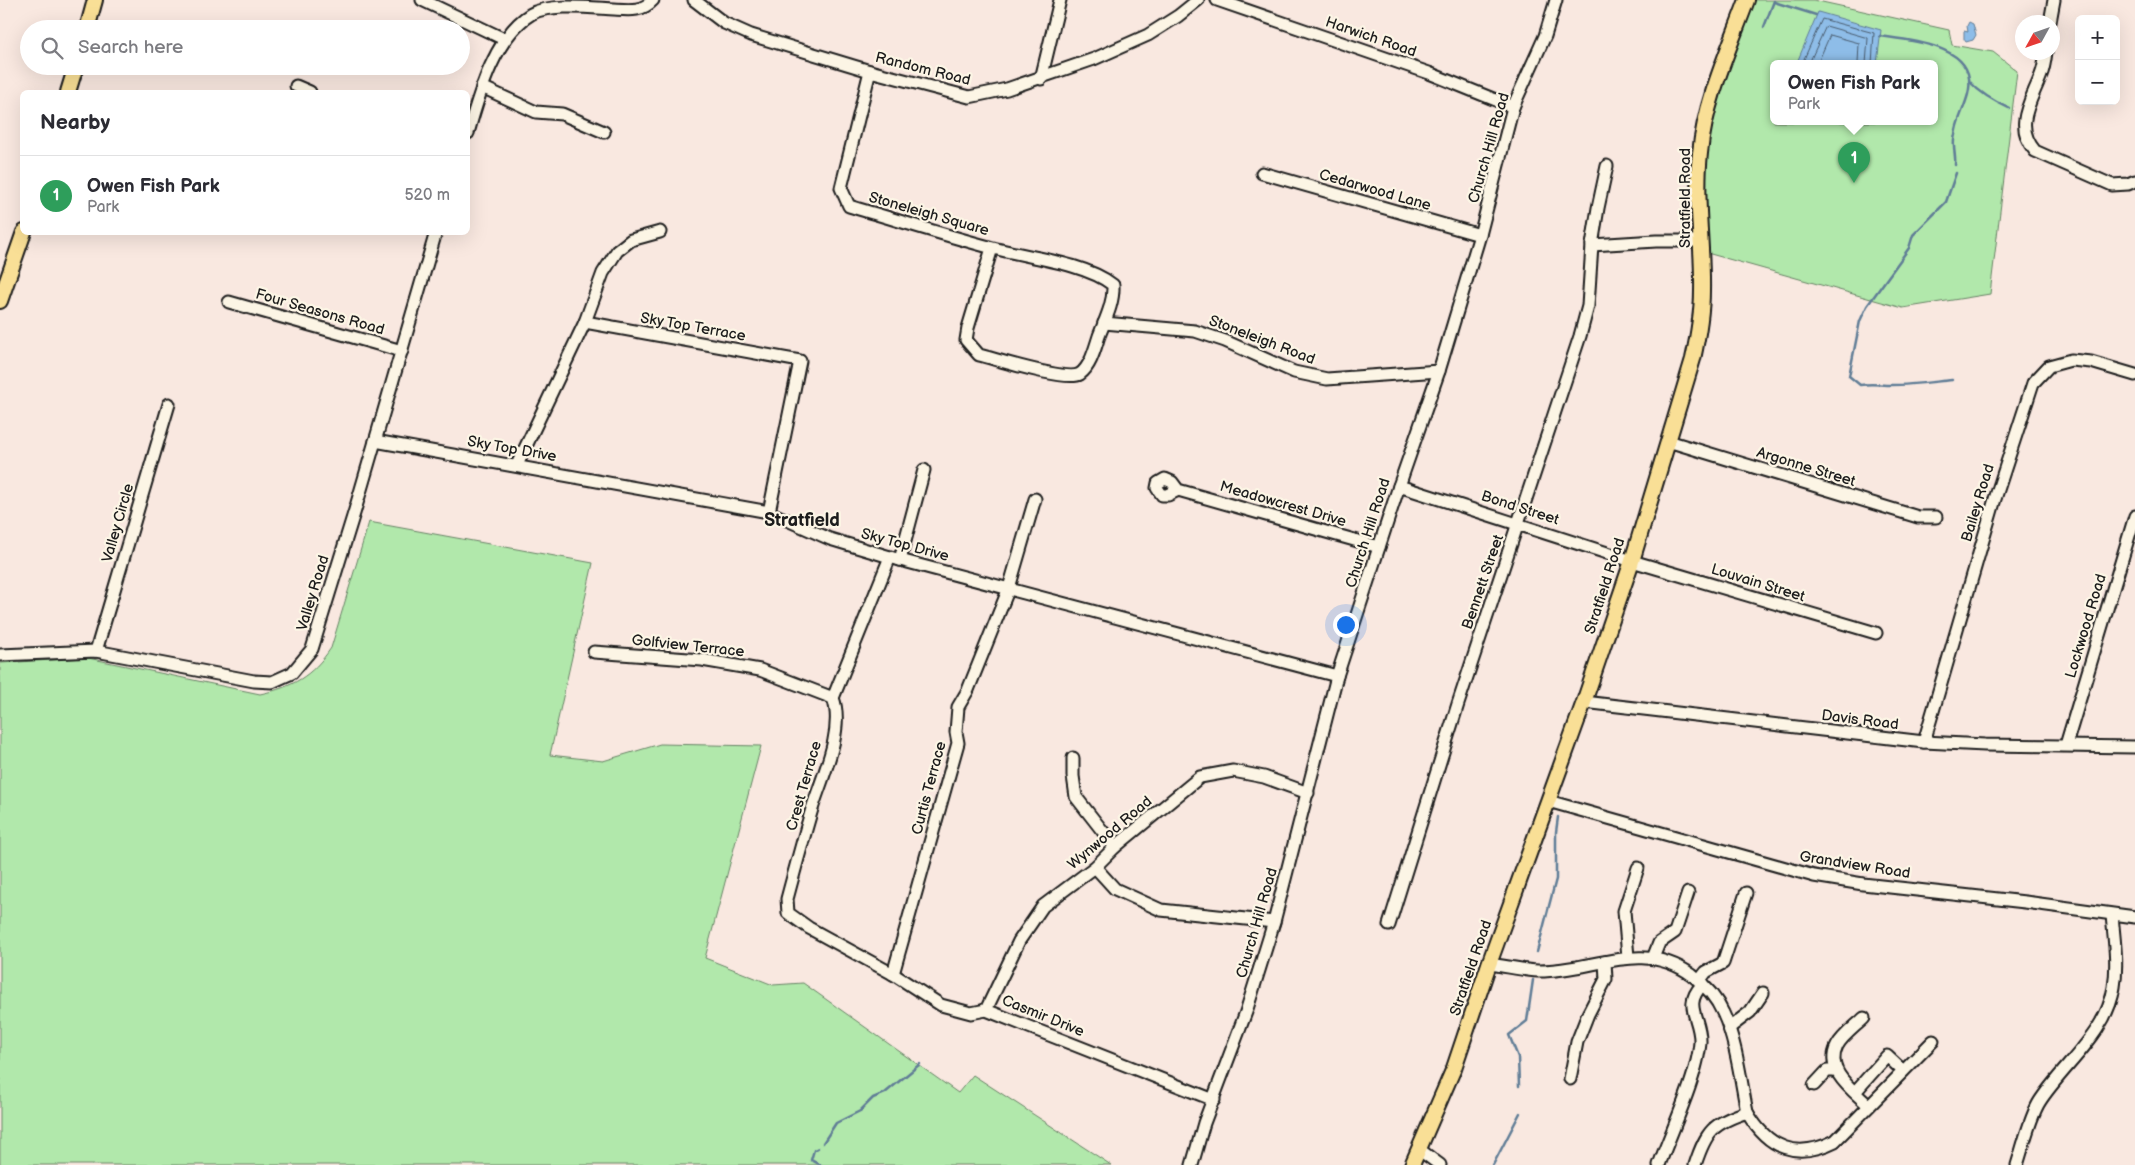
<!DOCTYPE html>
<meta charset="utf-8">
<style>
:root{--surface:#fff;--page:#f2f2f3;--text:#2b2b33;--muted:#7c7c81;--line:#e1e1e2;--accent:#0f766e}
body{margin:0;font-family:"Balsamiq Sans",sans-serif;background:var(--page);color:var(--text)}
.controls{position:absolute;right:15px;top:15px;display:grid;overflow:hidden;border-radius:8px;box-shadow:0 5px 20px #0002}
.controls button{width:45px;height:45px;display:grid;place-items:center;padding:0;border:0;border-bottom:1px solid var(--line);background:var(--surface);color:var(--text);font:25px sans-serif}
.compass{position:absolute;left:2015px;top:15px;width:45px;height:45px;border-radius:50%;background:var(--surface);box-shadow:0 5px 20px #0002;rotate:230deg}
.you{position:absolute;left:1345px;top:624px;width:18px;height:18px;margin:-12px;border:4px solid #fff;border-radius:50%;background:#1a73e8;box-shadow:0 0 0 8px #1a73e833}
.badge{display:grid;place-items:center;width:32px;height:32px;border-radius:50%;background:var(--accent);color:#fff;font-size:16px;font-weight:700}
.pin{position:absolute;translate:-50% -41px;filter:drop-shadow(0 1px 2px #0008)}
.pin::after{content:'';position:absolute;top:26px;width:18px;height:15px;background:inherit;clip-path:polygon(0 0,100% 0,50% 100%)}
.popup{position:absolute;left:1770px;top:60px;width:168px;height:65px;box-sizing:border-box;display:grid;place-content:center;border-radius:8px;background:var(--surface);filter:drop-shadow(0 1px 4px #0005);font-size:16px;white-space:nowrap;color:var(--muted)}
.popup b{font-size:19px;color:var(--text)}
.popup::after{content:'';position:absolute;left:50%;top:100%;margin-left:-10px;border:10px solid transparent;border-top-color:var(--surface)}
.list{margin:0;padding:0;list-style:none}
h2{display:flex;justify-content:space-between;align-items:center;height:65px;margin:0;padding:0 20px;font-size:21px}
h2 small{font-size:16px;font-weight:400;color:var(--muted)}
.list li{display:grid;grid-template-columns:32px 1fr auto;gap:15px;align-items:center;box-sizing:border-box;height:80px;padding:0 20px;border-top:1px solid var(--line)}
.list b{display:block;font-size:19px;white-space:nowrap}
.list p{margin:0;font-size:16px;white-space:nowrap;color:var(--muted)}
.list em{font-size:16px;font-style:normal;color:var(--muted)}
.icon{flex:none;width:28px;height:28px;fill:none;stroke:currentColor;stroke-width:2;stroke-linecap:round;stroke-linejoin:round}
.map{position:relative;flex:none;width:2135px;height:1165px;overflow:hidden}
.search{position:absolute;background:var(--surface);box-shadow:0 5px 20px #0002;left:20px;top:20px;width:450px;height:55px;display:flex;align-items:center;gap:12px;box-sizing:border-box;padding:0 18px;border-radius:28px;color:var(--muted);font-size:19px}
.panel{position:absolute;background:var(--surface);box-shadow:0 5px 20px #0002;left:20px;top:90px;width:450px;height:145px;border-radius:8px}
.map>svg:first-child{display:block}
.green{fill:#b1e8ab;stroke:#668264;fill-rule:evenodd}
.water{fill:#8ebde8;stroke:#607d96}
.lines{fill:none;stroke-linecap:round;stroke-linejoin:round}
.shore{stroke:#4a5c6e;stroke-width:1}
.stream{stroke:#607d96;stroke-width:2.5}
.minor-casing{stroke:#1c1c1c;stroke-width:15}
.major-casing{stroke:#1c1c1c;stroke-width:18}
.minor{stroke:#fcf5e5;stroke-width:11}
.major{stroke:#f9df96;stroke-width:14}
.labels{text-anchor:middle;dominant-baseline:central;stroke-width:4.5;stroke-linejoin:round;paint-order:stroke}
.street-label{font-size:15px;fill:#1c1c1c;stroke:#fcf5e5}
.quarter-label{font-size:18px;font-weight:bold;fill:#1c1c1c;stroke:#fcf5e5}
</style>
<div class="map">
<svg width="2135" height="1165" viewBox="0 0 2135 1165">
<rect width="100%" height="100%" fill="#f9e8e0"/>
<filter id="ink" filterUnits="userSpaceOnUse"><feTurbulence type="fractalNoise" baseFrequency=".02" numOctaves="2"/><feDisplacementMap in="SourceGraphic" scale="10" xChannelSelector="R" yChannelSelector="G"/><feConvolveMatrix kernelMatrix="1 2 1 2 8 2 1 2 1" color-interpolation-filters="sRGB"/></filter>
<g filter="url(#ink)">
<!-- green -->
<g class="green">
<path d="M1754,0H1813L1949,30L1952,45L1993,52L2017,71L1990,294L1903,308L1707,253L1705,151L1718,99ZM1774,64H1934V122H1774Z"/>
<path d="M369,522L593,563L550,755L603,761L660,744L761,746L705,958L773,985L803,983L958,1093L973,1075L1111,1165H0V663L88,658L260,694C293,687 312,676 331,648Z"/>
</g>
<!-- water -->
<g class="water">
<polygon points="1818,12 1881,30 1877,64 1801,64 1798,60"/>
<polygon points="1969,22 1973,24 1976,35 1973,40 1966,42 1964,39 1964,31 1968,32 1967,26"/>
</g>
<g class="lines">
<!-- shore -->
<g class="shore">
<polyline points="1805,64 1804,59 1822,19 1874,33 1872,64"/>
<polyline points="1811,64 1811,59 1826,26 1868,38 1866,64"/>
<polyline points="1819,64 1819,60 1830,35 1859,43 1858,64"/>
</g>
<!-- stream -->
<g class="stream">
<polyline points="1774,2 1816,15"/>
<polyline points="1764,27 1774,1"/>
<path d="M1880,36C1907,40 1964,44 1969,78C1972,95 1959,114 1956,130C1955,135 1953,141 1954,146C1954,153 1956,157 1955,165"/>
<path d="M1969,81C1981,94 1993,101 2009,108"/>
<path d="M1952,380C1932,382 1912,385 1892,385C1878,385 1874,383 1860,385L1849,376L1860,321L1867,306L1909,248L1913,235L1946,202L1956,173"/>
<polyline points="1537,952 1556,879 1556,832 1558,817"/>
<polyline points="1519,1086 1518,1057 1509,1035 1527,1021 1533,980"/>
<polyline points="823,1143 836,1123 860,1111 873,1098 885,1093 920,1064"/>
<polyline points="818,1148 814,1150 811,1160 821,1165"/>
<polyline points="1493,1165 1520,1113"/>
</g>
<defs>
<g id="minor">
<polyline points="422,0 504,39"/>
<polyline points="694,0 724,23 751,35 870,71 969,97 1007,89 1094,59 1148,35 1178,16 1198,0"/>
<polyline points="1217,0 1429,73 1513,107"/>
<polyline points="2050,22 2054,0"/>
<path d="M2046,52C2045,60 2044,68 2041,75C2031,102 2013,125 2035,151L2112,185L2128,184L2135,181"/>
<path d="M870,71L841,188L849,206C897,220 944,235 993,248C1027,257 1086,263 1113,285C1114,303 1105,320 1099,336C1095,348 1091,366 1080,374C1067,382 996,359 979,355L966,340L968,328L992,248"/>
<polyline points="1041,79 1060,0"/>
<polyline points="296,86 310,92"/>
<polyline points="482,87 536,112 562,114 604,132"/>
<path d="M468,133C479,94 495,36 531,14C550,3 592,8 614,9C629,10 642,12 653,0"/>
<polyline points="1262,173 1480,235"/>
<polyline points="1592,245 1656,241 1701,241"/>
<polyline points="229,302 402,351"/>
<polyline points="585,322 800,361 769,512"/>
<polyline points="1104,323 1195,331 1225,341 1294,372 1327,379 1439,371"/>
<polyline points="375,441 769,512 830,539 900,560 1337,676"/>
<polyline points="1668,441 1918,517 1936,517"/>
<polyline points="517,465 585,322 603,273 617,251 631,240 660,232"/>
<polyline points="1399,486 1632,561 1876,633"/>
<polyline points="1178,490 1172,482 1165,479 1158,483 1157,488 1162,495 1168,495 1178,490 1379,547"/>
<path d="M890,557L833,698C845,730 822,777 812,809C803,839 795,869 787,899L788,913L809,928L893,974L941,1005L971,1013L986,1010L1214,1100"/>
<polyline points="900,560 924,470"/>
<polyline points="96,651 169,404"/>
<polyline points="594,652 702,660 760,670 833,698"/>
<polyline points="0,655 96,651 254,681 272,682 292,673 312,649 355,510 436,232"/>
<polyline points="1584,702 1924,742 1985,745 2135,747"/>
<polyline points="1924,742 1995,499 2033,383 2049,366 2071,360 2091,362 2135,375"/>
<polyline points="2066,745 2135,516"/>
<polyline points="1073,758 1073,776 1076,797 1115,847"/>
<polyline points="1548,801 1814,876 1863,884 2025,902 2135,917"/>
<polyline points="1095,867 1115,889 1161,910 1274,922"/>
<polyline points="1389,925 1458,704 1580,336 1588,306 1592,245 1598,208 1607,166"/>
<polyline points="1628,957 1624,911 1638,868"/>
<polyline points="1653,958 1659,943 1675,932 1688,893"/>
<path d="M1489,964C1505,966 1522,970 1538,971C1593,972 1641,938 1692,975C1705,985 1716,997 1723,1013C1736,1040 1741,1082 1747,1112C1768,1149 1797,1160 1835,1141L1933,1041"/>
<polyline points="893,974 958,743 956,732 958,707 968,690 1009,588 1035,499"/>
<polyline points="1699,981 1706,972 1723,963 1746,893"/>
<polyline points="986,1010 1019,941 1043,906 1095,867 1115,847 1200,777 1233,771 1264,777 1308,793"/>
<path d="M1864,1018C1856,1026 1842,1036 1837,1046C1824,1071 1854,1091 1869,1106"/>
<polyline points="1729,1028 1750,1012 1763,993"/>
<polyline points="1570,1079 1577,1042 1588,1014 1606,979 1605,962"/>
<polyline points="1814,1085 1827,1071 1835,1071"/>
<polyline points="1855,1092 1887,1056 1903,1071"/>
<polyline points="1420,1150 1440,1165"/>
<polyline points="1192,1165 1204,1123 1246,1012 1274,922 1337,676 1399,486 1439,371 1480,235 1513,107 1545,36 1556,0"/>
<path d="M1659,1165C1671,1132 1698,1075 1700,1042C1701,1018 1682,1006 1702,985"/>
<path d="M1695,1165C1706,1131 1713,1123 1747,1112"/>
<path d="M2017,1165C2023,1147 2030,1116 2040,1101C2065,1063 2107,1033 2114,987C2118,963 2114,939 2112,915"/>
</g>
<g id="major">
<polyline points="87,29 95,0"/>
<polyline points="68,92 76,66"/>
<polyline points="0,301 24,232"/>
<path d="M1412,1165L1454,1068L1489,964L1584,702L1632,561L1693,359C1698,336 1702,314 1702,291C1703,245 1695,198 1700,153C1705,101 1729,49 1747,0"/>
</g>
</defs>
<!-- minor casing -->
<use href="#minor" class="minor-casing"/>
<!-- major casing -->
<use href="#major" class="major-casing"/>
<!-- minor -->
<use href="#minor" class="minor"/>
<!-- major -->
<use href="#major" class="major"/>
</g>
</g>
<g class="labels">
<!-- street labels -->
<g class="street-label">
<text transform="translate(1371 37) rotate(19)">Harwich Road</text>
<text transform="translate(923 69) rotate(14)">Random Road</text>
<text transform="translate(1489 148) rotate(-74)">Church Hill Road</text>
<text transform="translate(1375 190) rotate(16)">Cedarwood Lane</text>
<text transform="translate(1685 198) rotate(-90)">Stratfield Road</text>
<text transform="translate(929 214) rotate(16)">Stoneleigh Square</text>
<text transform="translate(320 312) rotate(16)">Four Seasons Road</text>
<text transform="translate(693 327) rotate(10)">Sky Top Terrace</text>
<text transform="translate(1262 340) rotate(21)">Stoneleigh Road</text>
<text transform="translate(512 449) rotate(10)">Sky Top Drive</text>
<text transform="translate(1806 467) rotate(17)">Argonne Street</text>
<text transform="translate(1978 503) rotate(-73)">Bailey Road</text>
<text transform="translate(1283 504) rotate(16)">Meadowcrest Drive</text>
<text transform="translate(1520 508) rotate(18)">Bond Street</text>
<text transform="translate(118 523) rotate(-74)">Valley Circle</text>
<text transform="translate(1368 533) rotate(-72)">Church Hill Road</text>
<text transform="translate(905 545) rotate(15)">Sky Top Drive</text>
<text transform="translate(1483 582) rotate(-71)">Bennett Street</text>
<text transform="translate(1758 583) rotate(17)">Louvain Street</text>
<text transform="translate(1605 586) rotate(-72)">Stratfield Road</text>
<text transform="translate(313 593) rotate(-73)">Valley Road</text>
<text transform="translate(2086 626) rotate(-73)">Lockwood Road</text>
<text transform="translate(688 646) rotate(6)">Golfview Terrace</text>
<text transform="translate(1860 720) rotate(7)">Davis Road</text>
<text transform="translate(804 786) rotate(-74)">Crest Terrace</text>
<text transform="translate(929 788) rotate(-75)">Curtis Terrace</text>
<text transform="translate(1110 833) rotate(-40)">Wynwood Road</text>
<text transform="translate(1855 865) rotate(9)">Grandview Road</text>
<text transform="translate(1257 923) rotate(-74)">Church Hill Road</text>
<text transform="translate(1471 968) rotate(-71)">Stratfield Road</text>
<text transform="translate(1043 1016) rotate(22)">Casmir Drive</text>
</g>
<!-- quarter labels -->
<g class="quarter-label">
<text x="802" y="520">Stratfield</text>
</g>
</g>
</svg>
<div class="controls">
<button>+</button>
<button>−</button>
</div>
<svg class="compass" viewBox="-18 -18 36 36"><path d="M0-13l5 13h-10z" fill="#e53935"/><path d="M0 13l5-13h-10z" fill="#7c7c81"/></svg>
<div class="you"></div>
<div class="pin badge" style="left:1854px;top:183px;background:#2e9e5b">1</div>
<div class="popup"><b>Owen Fish Park</b>Park</div>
<div class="search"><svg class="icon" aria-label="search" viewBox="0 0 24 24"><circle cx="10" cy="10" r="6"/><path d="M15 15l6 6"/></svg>Search here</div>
<section class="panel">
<h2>Nearby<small></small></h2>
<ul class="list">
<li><span class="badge" style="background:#2e9e5b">1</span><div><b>Owen Fish Park</b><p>Park</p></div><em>520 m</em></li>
</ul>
</section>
</div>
